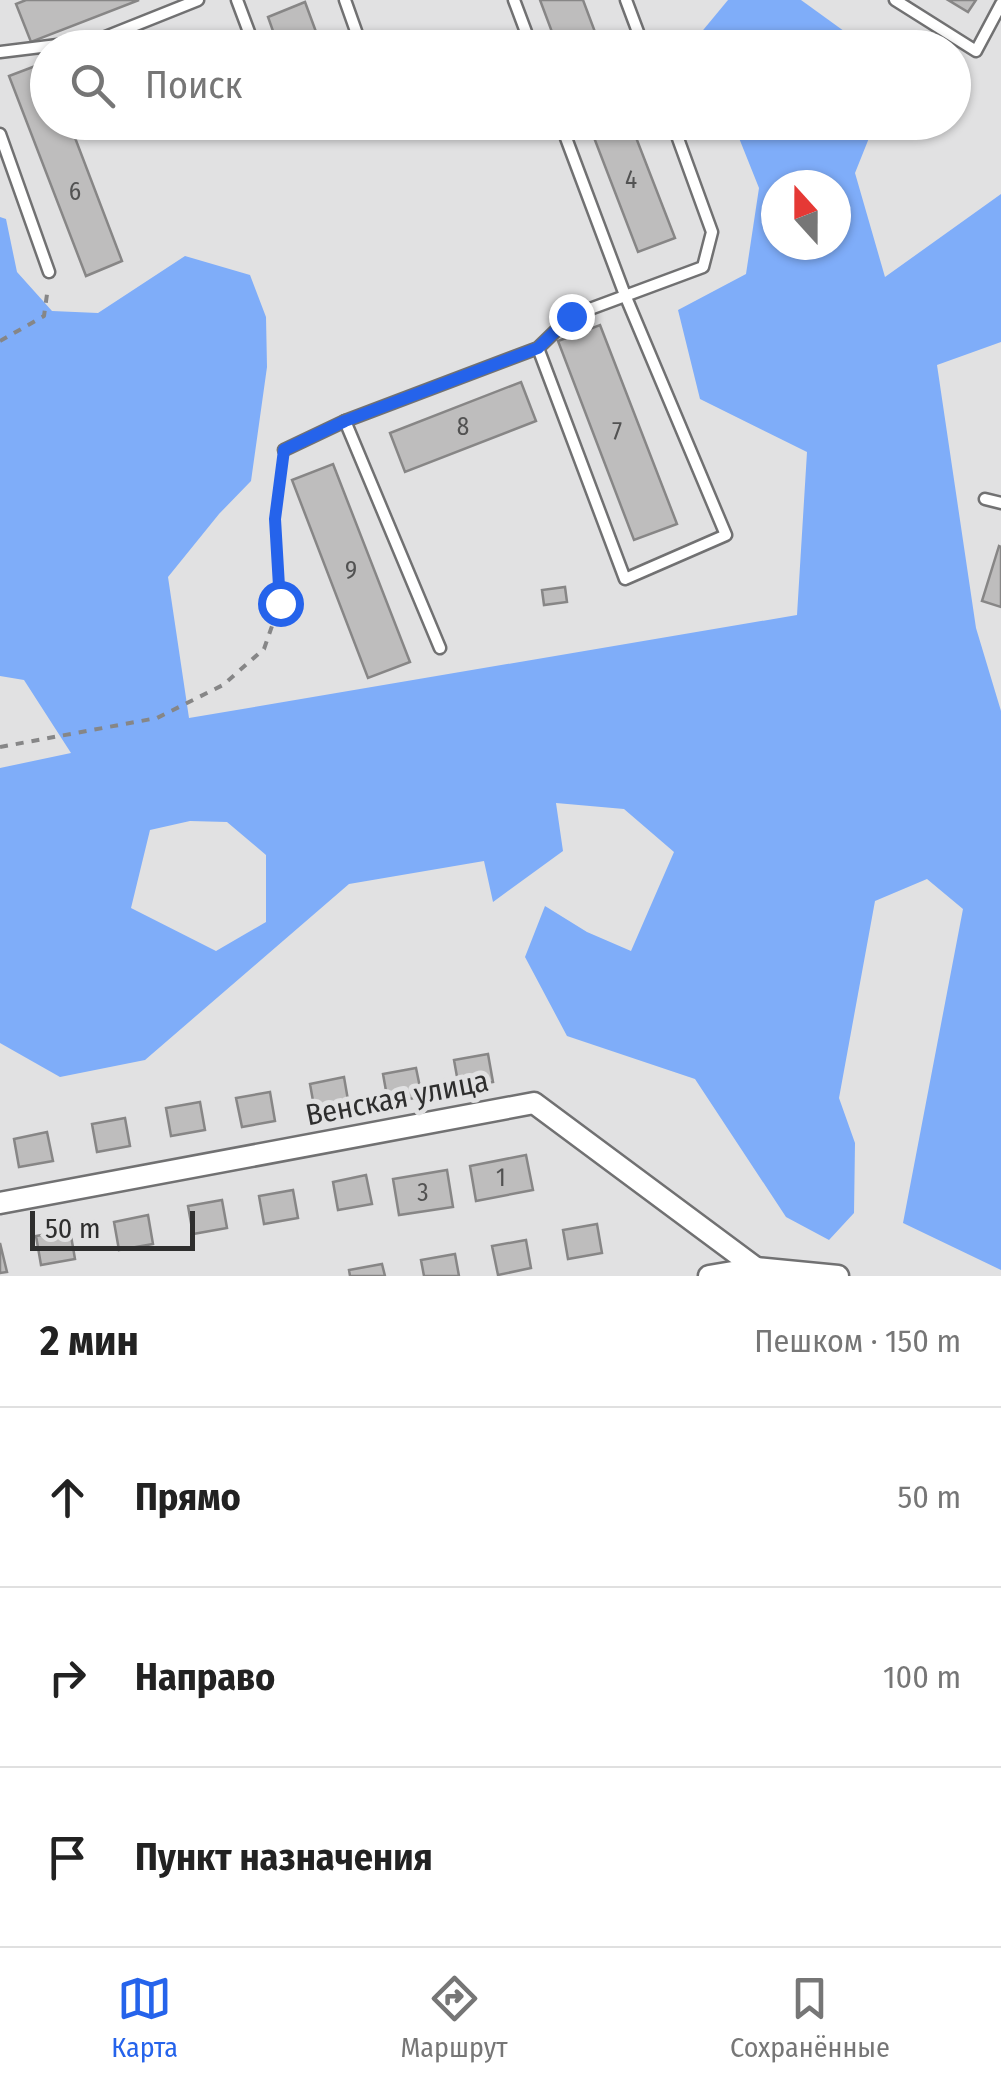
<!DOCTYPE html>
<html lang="ru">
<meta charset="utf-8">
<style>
:root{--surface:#fff;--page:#f6f6f6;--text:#222;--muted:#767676;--line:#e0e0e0;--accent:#2563eb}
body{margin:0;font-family:"Fira Sans Condensed",sans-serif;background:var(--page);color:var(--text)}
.compass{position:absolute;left:761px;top:170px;width:90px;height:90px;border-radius:50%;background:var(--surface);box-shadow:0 2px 8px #0004;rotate:339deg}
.scale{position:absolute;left:30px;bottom:25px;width:165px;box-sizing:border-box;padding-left:10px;border:5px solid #2e2e2e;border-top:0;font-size:28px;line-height:35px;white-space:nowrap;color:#2e2e2e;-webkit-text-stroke:8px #e1e1e2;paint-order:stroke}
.stop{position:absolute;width:30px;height:30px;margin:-22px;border:8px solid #2563eb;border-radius:50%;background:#fff}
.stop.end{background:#2563eb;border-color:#fff;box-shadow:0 2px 10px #0008}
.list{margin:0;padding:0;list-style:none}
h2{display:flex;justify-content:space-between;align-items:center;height:130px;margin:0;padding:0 40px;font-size:42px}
h2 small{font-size:32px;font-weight:400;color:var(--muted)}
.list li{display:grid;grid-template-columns:65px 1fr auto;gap:30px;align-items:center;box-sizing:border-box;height:180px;padding:0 40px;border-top:2px solid var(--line)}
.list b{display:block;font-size:38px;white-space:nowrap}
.list em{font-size:32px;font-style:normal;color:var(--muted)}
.icon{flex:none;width:55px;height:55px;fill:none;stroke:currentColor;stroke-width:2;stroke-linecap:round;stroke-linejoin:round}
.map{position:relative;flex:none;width:1001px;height:1276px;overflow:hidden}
.search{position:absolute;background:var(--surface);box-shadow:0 2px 8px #0004;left:30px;right:30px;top:30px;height:110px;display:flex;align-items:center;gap:25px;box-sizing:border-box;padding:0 35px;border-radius:55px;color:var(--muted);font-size:38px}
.sheet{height:670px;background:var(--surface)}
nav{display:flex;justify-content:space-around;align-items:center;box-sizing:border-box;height:140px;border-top:2px solid var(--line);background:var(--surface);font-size:28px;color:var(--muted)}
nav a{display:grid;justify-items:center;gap:5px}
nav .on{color:var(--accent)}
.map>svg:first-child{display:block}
.forest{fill:#7fadf9;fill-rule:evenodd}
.building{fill:#bebdbd;stroke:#878686;stroke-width:2.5}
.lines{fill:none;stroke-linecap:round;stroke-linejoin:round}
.lane-casing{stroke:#717172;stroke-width:15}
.street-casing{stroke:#717172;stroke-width:25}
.path{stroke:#868687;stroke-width:4;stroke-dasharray:8 8;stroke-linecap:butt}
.lane{stroke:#fff;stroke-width:10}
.street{stroke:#fff;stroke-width:20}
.route{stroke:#2563eb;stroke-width:12}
.labels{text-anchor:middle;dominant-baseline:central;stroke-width:10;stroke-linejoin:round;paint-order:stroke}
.number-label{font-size:25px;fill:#525252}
.street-label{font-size:30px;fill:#2e2e2e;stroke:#e1e1e2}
</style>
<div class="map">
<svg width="1001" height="1276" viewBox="0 0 1001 1276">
<rect width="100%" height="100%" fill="#e1e1e2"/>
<!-- forest -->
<g class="forest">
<polygon points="728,0 801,0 866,47 704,47 699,35"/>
<path d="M733,123H875L855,173L885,277L1001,194V342L937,365L976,628L1001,711V1270L903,1223L963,909L927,879L875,901L839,1098L855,1143L854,1213L829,1240L786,1217L695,1079L567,1036L525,957L545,906L587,932L631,951L674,852L624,809L556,803L563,851L493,902L484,861L349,884L145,1060L60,1077L0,1043V768L71,753L24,680L0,676V217L6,219L17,272L52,311L98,313L185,256L250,275L266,317L267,367L251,481L219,514L168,577L189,718L797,615L807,452L700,399L678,310L746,274L759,188ZM776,185H836V245H776ZM190,821L227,822L266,855V922L216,951L131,908L150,830Z"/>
</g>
<!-- building -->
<g class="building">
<polygon points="26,0 139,0 31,42 16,4"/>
<polygon points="540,0 583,0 601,48 558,48"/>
<polygon points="948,0 976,0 968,12"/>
<polygon points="305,2 322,48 279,48 268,17"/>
<polygon points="46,62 48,68 48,122 69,122 122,261 86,276 9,76"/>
<polygon points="588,122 630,122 675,238 638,252"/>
<polygon points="600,325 677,524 634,540 558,341"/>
<polygon points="521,382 536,421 405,472 390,433"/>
<polygon points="333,464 410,662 368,678 292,480"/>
<polygon points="999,546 1001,547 1001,607 982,601"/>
<polygon points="565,587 567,602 544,605 542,590"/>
<polygon points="488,1054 493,1082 459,1088 454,1060"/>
<polygon points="416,1068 422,1097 388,1102 383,1074"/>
<polygon points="344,1077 349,1106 315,1112 310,1084"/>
<polygon points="270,1092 275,1121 242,1127 236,1098"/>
<polygon points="200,1102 205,1130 171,1136 166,1108"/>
<polygon points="125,1118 130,1146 97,1152 92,1124"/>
<polygon points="47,1132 53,1161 19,1167 14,1139"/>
<polygon points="526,1155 533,1190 476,1201 470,1166"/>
<polygon points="447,1170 453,1207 399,1215 393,1179"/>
<polygon points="366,1175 372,1204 338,1210 333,1182"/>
<polygon points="293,1190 298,1218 264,1224 259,1196"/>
<polygon points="222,1200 227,1228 193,1234 188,1206"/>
<polygon points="148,1215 153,1244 119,1250 114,1222"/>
<polygon points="597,1224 602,1253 568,1259 563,1230"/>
<polygon points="70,1230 75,1259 41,1265 36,1236"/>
<polygon points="526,1240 531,1268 498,1275 492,1246"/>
<polygon points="0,1243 7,1272 0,1273"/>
<polygon points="455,1254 459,1276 424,1276 421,1260"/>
<polygon points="382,1264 385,1276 350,1276 349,1270"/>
</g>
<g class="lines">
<defs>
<g id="lane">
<polyline points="237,0 255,48"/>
<polyline points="345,0 362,48"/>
<polyline points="514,0 532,48"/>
<polyline points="626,0 644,48"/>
<polyline points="895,0 976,51 1001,4"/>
<polyline points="0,52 98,40 198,0"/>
<polyline points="0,134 49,272"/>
<polyline points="538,348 625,579 726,535 625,295 560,122"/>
<polyline points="284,450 345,421"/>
<polyline points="985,499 1001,503"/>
<polyline points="440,648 345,421 538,348 571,316 703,267 712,232 672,122"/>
</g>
<g id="street">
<polyline points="0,1203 534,1103 756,1268"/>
<polyline points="709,1276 756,1268 838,1276"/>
</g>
</defs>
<!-- lane casing -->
<use href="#lane" class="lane-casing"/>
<!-- street casing -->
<use href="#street" class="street-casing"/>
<!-- path -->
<g class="path">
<polyline points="0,341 44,316 48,287"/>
<polyline points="0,747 157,718 223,685 264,649 280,603 275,519 282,465"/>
</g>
<!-- lane -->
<use href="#lane" class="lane"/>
<!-- street -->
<use href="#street" class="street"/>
</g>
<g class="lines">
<!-- route -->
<polyline class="route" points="280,603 275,519 284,450 345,421 538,348 571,316"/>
</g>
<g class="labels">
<!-- number labels -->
<g class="number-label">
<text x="631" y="180">4</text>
<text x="75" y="192">6</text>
<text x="463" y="427">8</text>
<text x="617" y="432">7</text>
<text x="351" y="571">9</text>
<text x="501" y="1178">1</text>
<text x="423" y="1193">3</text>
</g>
<!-- street labels -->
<g class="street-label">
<text transform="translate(397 1098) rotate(-11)">Венская улица</text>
</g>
</g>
</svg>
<svg class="compass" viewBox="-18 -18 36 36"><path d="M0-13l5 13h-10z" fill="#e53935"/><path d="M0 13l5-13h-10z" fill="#767676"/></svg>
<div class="scale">50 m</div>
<div class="stop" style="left:280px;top:603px"></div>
<div class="stop end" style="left:571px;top:316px"></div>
<div class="search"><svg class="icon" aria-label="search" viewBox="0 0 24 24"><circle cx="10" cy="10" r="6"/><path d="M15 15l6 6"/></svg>Поиск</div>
</div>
<section class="sheet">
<h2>2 мин<small>Пешком · 150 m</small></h2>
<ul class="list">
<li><svg class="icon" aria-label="ahead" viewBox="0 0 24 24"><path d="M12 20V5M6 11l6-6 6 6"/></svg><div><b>Прямо</b></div><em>50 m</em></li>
<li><svg class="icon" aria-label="right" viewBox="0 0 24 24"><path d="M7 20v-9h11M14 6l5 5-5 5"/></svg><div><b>Направо</b></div><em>100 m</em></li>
<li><svg class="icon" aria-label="arrive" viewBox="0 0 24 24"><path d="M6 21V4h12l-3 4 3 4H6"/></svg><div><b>Пункт назначения</b></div></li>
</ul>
</section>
<nav>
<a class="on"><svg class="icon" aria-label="map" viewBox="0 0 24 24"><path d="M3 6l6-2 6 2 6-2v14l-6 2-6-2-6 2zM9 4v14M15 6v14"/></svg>Карта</a>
<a><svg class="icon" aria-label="directions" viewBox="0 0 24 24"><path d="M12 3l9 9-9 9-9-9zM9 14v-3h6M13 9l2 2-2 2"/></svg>Маршрут</a>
<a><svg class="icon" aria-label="saved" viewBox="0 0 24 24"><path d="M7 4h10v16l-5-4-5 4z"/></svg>Сохранённые</a>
</nav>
